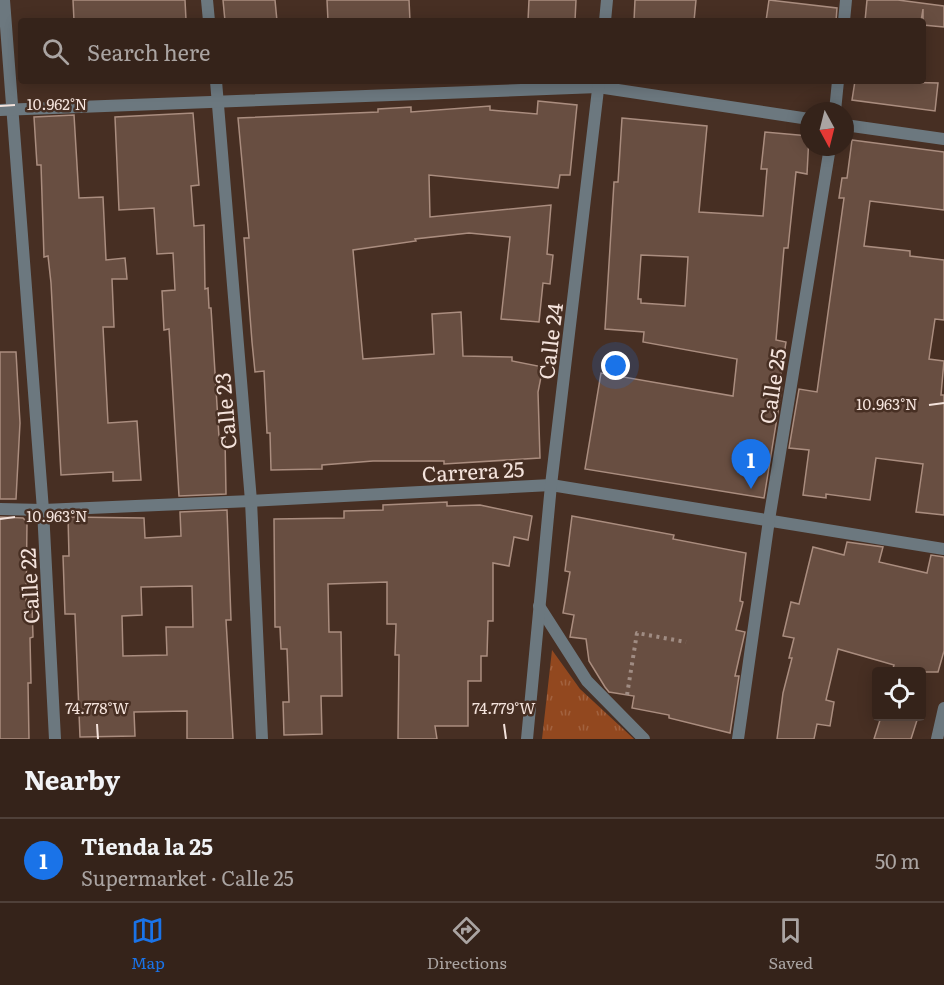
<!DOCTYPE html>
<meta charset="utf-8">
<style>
:root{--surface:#35231a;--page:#3d2b23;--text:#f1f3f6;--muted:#aaa4a2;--line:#4f4039;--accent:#1a73e8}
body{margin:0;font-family:Literata,serif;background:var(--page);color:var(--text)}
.controls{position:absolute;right:18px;bottom:18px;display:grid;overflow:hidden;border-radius:6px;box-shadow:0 3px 15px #0003}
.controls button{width:54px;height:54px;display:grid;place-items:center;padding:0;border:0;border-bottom:2px solid var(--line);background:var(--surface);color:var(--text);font:30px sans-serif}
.compass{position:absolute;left:800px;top:102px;width:54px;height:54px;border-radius:50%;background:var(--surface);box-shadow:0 3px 15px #0003;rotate:173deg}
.you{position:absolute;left:616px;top:366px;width:21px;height:21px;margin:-15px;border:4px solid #fff;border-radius:50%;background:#1a73e8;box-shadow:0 0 0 9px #1a73e833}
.badge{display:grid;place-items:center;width:39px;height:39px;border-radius:50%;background:var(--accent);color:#fff;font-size:20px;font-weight:700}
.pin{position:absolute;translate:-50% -50px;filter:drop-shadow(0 2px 3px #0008)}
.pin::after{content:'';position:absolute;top:32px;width:21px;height:18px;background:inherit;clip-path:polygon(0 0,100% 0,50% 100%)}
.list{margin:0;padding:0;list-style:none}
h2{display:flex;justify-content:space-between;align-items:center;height:78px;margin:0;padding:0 24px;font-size:26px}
h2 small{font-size:20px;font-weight:400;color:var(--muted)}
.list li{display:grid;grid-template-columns:39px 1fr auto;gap:18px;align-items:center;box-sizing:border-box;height:84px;padding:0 24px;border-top:2px solid var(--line)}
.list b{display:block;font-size:22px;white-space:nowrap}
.list p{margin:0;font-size:20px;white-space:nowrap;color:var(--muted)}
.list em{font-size:20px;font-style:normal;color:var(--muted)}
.icon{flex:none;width:33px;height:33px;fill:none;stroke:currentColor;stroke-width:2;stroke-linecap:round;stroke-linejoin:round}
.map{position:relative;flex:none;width:944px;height:739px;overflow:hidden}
.search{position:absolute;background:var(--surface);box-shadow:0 3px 15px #0003;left:18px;right:18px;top:18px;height:66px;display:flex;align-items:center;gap:15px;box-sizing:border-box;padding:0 21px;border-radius:6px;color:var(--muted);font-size:22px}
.sheet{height:162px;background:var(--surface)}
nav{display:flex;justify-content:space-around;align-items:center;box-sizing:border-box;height:84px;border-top:2px solid var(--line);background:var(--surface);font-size:16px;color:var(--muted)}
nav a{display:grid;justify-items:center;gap:3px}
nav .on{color:var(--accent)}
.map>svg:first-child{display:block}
.grass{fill:url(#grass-tufts)}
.building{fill:#684e41;stroke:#aa8d7f;stroke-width:1.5;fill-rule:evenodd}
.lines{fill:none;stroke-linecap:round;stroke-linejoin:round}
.path{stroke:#a08c83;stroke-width:4;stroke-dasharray:3 4.5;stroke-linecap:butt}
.minor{stroke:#6c787f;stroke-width:12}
.tertiary{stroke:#6c787f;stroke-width:12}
.ticks{fill:none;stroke:#f4e3dc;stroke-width:2}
.labels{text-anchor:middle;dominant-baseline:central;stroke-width:5;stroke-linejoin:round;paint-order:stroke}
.street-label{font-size:21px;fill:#f4e3dc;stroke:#472f23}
.ticks-label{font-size:15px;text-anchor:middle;fill:#f4e3dc;stroke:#472f23;stroke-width:5;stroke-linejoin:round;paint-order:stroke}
</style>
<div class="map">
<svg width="944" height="739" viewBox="0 0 944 739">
<defs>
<pattern id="grass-tufts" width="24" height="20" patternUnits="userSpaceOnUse" patternTransform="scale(1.5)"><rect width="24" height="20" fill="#92481f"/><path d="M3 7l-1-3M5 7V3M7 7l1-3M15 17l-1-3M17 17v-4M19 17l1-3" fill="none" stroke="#a2623f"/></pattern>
</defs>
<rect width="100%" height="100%" fill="#472f23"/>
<!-- grass -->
<polygon class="grass" points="552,650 580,689 634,739 542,739"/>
<!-- building -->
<g class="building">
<polygon points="73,0 185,0 186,20 74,21"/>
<polygon points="223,0 275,0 277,21 225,21"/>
<polygon points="327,0 409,0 410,21 328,21"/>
<polygon points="529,0 576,0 575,21 528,21"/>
<polygon points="635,0 696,0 694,21 634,21"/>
<polygon points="769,0 837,8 836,21 766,21"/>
<polygon points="867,0 898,0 944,6 944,27 923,25 923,9 921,21 865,21"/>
<polygon points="855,81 938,83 935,111 852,100"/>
<polygon points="538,101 577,105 570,175 560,175 558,188 429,175 430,217 551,205 547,254 553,255 550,284 543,283 539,322 501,319 510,237 469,233 415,239 416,241 353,250 363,359 434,354 432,314 461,312 463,356 512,357 512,361 543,367 538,392 540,458 444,464 444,461 373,461 322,465 322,469 271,470 270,433 267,433 264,371 255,372 252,342 244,238 249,238 238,118 378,112 378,109 411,107 411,112 490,106 490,110 537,114"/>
<polygon points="193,113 199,185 191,186 194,226 204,225 205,289 208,288 209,308 211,308 219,437 225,437 226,494 179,496 169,329 164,330 162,291 175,290 173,253 157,254 154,208 119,210 115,117"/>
<polygon points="74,115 79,198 103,197 106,260 125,258 127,279 112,279 114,327 103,327 108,423 137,421 141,480 113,481 113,472 61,475 51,283 48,256 44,257 41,165 37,165 34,117"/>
<path d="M622,118L707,126L699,212L763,216L767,169H761L765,132L809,136L807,174L796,172L788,248H784L776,340L786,342L779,387H782L764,498L585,469L601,373L733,396L737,359L643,342L644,332L605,329L614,182H618ZM641,255L688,257L685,306L641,303V299H638Z"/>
<polygon points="852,140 944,152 944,210 870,201 864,246 910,251 910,256 944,260 944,320 935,319 929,359 944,361 941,395 944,395 944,515 916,512 923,464 876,458 870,500 826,494 826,498 803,495 809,450 789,448 799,389 817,392 844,198 839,198 842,178 847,178"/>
<polygon points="0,352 16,352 20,423 16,499 0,499"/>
<polygon points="447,502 447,506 480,505 532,516 528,540 514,537 509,566 493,563 493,621 488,621 487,656 481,656 481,681 468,681 468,726 435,726 437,739 398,739 399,655 395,655 396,624 387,624 387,582 328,584 329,632 341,632 342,696 321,696 322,734 284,735 283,702 289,702 287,649 281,649 280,627 275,627 274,519 344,518 344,511 383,510 383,505"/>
<path d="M227,510L231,620H226L233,739H187V711L134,712L135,736L80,737L75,614H65L63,556H69L68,517L144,518L145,538L181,536L180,512ZM192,586L193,627H166L167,655L123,656L122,616L142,615L141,587Z"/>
<polygon points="572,516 674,535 673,539 746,553 740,601 743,602 736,630 745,632 735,676 739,676 730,733 669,718 669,715 632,708 634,696 609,692 605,687 589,661 586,639 570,637 574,615 563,613 570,572 565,571"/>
<polygon points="0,517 23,518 27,522 26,605 32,605 33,637 30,638 31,683 28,683 29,739 0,739"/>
<polygon points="847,542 883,547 879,562 927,573 931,555 944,557 944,651 938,672 892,672 894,665 838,649 826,700 834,702 830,726 817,724 814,739 777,739 783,693 792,658 789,658 794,638 783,636 791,602 799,604 813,547 844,555"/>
<polygon points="881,717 918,717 911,739 874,739"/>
</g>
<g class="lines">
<!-- path -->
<polyline class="path" points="627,695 637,633 686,642"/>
<!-- minor -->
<g class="minor">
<polyline points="4,0 43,510 55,739"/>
<polyline points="207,0 209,21"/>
<polyline points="844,21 846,0"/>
<polyline points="216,81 251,501 262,739"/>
<polyline points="0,110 598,87 809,119"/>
<polyline points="835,111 838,81"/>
<polyline points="845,125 944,139"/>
<polyline points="0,509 43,510 251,501 551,485 944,549"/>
<polyline points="539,606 587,681 644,739"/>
<polyline points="738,739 769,520 830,147"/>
<polyline points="937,739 944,708"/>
</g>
<!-- tertiary -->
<g class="tertiary">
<polyline points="605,21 607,0"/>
<polyline points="527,739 551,485 599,81"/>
</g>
</g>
<!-- ticks -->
<path class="ticks" d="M0,106L15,105M929,405L944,403M0,519L15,517M97,724L98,739M504,724L506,739"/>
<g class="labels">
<!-- street labels -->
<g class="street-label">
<text transform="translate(549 341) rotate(-83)">Calle 24</text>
<text transform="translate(771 386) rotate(-81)">Calle 25</text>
<text transform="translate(224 411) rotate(-95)">Calle 23</text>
<text transform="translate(473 470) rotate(-3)">Carrera 25</text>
<text transform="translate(28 586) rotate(-93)">Calle 22</text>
</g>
</g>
<g class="ticks-label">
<text x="57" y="110">10.962°N</text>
<text x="887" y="410">10.963°N</text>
<text x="57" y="522">10.963°N</text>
<text x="97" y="714">74.778°W</text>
<text x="504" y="714">74.779°W</text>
</g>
</svg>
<div class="controls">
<button><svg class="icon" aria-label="locate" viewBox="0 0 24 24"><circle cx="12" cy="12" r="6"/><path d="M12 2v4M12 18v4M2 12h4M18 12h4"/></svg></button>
</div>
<svg class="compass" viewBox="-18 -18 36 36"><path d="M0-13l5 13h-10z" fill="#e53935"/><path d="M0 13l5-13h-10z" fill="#aaa4a2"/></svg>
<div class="you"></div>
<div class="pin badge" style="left:751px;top:489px">1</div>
<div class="search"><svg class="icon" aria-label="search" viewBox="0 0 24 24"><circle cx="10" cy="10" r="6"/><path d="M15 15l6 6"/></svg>Search here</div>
</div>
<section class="sheet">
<h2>Nearby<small></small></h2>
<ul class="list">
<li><span class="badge">1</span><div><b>Tienda la 25</b><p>Supermarket · Calle 25</p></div><em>50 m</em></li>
</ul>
</section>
<nav>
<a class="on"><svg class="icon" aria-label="map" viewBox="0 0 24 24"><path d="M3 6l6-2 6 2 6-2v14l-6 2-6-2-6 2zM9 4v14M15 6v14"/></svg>Map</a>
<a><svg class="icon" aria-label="directions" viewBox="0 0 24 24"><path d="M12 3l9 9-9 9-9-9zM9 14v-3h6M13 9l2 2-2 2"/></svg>Directions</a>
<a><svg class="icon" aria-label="saved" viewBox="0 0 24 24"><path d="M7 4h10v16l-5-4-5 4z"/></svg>Saved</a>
</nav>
